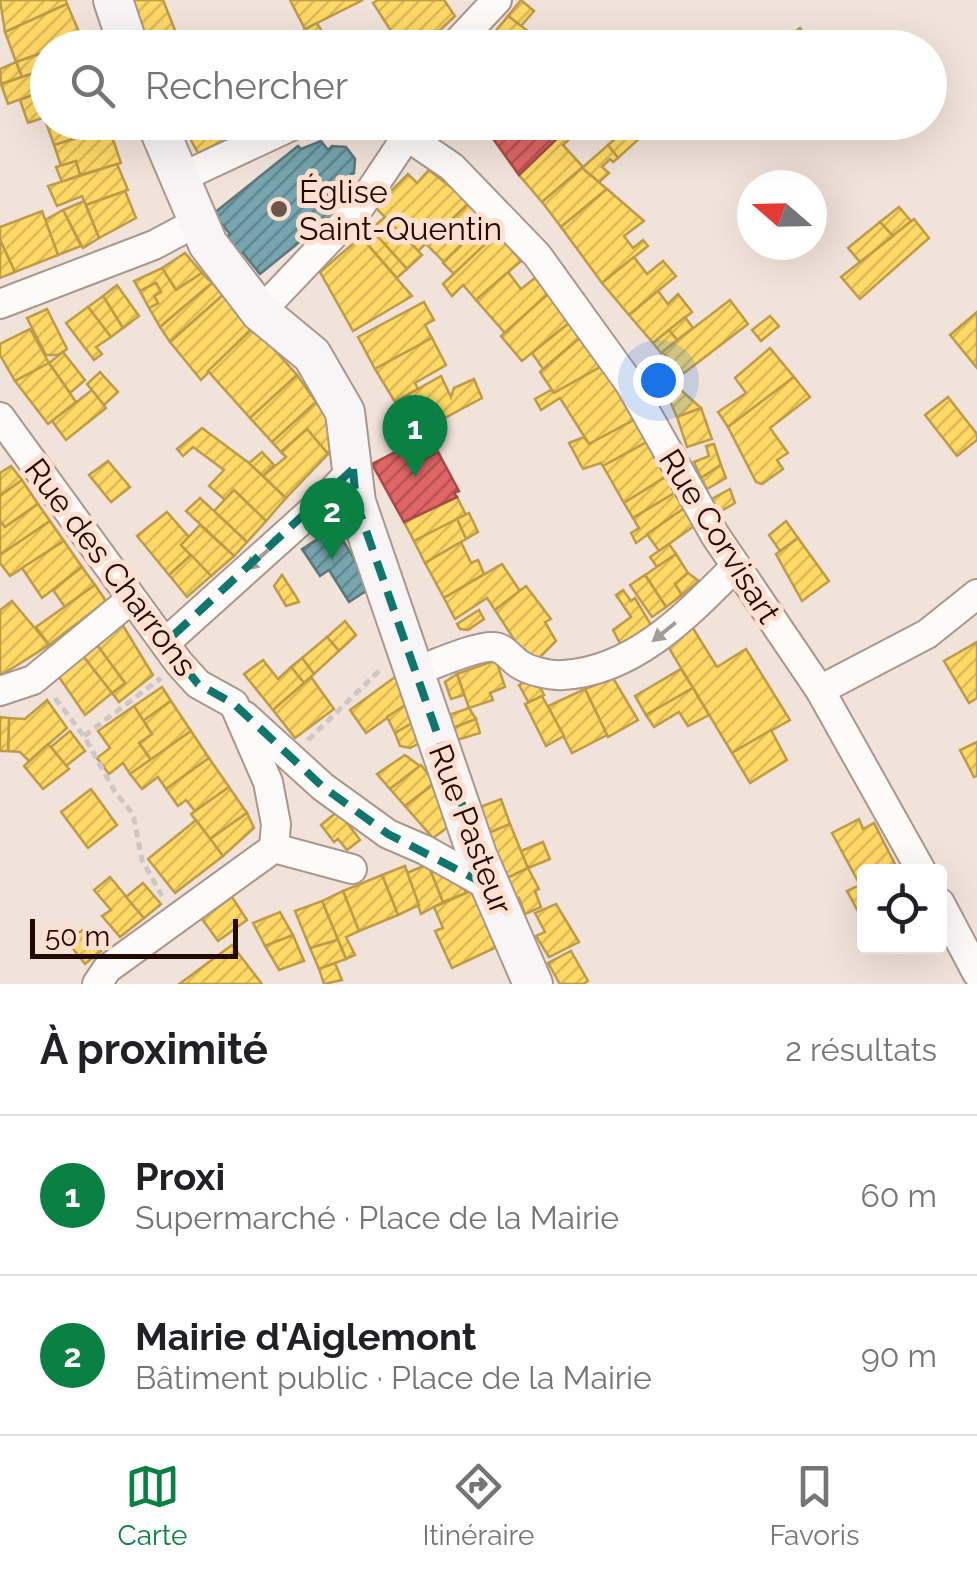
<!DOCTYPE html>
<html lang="fr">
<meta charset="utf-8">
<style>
:root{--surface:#fff;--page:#f6f6f6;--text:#202124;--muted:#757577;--line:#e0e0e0;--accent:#0b8043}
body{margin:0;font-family:Raleway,sans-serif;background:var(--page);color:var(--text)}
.controls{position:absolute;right:30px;bottom:30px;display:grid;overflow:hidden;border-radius:10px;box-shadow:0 10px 40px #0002}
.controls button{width:90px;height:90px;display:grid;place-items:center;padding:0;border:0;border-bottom:2px solid var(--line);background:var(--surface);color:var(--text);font:50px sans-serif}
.compass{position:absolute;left:737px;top:170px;width:90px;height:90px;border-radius:50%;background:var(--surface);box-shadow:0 10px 40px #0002;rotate:290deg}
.scale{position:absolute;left:30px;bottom:25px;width:208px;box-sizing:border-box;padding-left:10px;border:5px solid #220a00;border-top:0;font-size:28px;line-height:35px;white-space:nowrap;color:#220a00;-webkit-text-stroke:8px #fde0d0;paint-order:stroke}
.you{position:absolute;left:658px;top:380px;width:35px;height:35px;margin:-25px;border:8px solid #fff;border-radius:50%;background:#1a73e8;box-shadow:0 0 0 15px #1a73e833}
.badge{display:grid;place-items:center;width:65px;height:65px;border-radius:50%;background:var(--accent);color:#fff;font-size:32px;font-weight:700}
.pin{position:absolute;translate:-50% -82px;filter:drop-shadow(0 2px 5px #0008)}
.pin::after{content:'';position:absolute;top:52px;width:35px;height:30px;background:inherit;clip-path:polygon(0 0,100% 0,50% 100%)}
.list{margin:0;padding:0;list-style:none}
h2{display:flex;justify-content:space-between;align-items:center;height:130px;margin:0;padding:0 40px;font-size:42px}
h2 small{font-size:32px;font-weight:400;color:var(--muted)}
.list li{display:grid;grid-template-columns:65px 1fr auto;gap:30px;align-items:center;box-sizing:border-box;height:160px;padding:0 40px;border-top:2px solid var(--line)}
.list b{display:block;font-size:38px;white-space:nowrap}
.list p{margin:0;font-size:32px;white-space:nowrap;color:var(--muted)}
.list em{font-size:32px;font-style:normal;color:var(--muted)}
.icon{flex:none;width:55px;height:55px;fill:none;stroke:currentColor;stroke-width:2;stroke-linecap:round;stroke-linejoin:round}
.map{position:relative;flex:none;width:977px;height:984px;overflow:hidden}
.search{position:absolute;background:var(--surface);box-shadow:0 10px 40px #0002;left:30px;right:30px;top:30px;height:110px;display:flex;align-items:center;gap:25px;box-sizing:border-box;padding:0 35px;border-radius:55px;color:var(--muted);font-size:38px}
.sheet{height:450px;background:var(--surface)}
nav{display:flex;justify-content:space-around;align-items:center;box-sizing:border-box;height:140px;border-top:2px solid var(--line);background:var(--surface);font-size:28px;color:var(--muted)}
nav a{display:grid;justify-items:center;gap:5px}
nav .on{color:var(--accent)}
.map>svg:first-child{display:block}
.homes{fill:url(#homes-hatch);stroke:#bd9b47;stroke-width:2.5}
.shops{fill:url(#shops-hatch);stroke:#a74a47;stroke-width:2.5}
.public{fill:url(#public-hatch);stroke:#5d767a;stroke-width:2.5}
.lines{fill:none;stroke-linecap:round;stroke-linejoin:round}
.street-casing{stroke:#aa978c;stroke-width:32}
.secondary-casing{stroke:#aa978c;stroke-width:42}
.path{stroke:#cec7c4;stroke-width:5;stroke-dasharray:8 5;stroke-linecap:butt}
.street{stroke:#fdfbf9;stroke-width:28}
.secondary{stroke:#f8f5f7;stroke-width:38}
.oneway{fill:#a59b95}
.marked{fill:none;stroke:#0f766e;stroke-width:8;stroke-dasharray:20 12;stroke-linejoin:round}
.poi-dot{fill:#6b564c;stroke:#fde0d0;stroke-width:4}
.labels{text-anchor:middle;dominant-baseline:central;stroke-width:10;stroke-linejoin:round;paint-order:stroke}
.poi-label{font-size:32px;fill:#220a00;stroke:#fde0d0;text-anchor:start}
.street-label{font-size:32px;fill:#220a00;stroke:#fde0d0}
</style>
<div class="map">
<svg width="977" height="984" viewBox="0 0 977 984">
<defs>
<pattern id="homes-hatch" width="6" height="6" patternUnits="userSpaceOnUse" patternTransform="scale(2.5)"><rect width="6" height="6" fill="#ffd966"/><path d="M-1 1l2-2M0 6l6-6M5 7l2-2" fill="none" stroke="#dab957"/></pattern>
<pattern id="shops-hatch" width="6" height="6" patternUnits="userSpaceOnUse" patternTransform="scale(2.5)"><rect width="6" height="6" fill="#e06666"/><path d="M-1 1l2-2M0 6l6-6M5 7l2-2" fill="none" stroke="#b55252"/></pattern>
<pattern id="public-hatch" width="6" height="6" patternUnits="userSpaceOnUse" patternTransform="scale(2.5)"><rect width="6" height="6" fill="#76a5af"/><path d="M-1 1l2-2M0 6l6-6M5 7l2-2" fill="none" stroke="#60858c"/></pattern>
</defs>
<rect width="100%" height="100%" fill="#f2e3da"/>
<!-- homes -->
<g class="homes">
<polygon points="0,0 66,0 67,4 5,32"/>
<polygon points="131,0 163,0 182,48 158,48 157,44 147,47"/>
<polygon points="290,0 363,0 305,29"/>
<polygon points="378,0 444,0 455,16 421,48 402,48 373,3"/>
<polygon points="521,0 534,11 521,26 508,16"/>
<polygon points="67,4 82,39 58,48 48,48 48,51 16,62 5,32"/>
<polygon points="508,16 545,44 543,48 482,48"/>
<polygon points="317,23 318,25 332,48 308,48 299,33"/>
<polygon points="800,28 814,48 778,48 776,45"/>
<polygon points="48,51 48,68 22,77 16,62"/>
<polygon points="16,62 22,77 1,84 0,69"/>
<polygon points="48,68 48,116 28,123 20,100 40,92 34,73"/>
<polygon points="34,73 40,92 8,104 1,84"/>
<polygon points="48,116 48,122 107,122 109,128 54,145 44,117"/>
<polygon points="181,122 229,122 235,135 198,153"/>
<polygon points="631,125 641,137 618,158 608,145"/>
<polygon points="109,128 121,163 80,175 76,161 61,166 54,145"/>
<polygon points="568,128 574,135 563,145 583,167 542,202 519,175"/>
<polygon points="608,145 618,158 613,162 610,159 602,167 609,173 599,182 582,168"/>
<polygon points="76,161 80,175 62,182 56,167"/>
<polygon points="117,164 128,190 86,205 82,196 57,206 48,186"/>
<polygon points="582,168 607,189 561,227 542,202"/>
<polygon points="429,170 470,202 418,251 375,207 408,174 417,183"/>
<polygon points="607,189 644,221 624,236 633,248 643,240 648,246 602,283 561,227"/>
<polygon points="125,191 136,218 99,238 86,205"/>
<polygon points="84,201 99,238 83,248 63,210"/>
<polygon points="470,202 487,220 444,262 426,244"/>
<polygon points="899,207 911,221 893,236 880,222"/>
<polygon points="63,210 81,246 58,255 45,220"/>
<polygon points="42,211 58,255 15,272 0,240 0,227"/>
<polygon points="385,217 422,255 407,269 371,229"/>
<polygon points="914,219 929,238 860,299 841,277"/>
<polygon points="487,220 497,233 454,274 443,263"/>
<polygon points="880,222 893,236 860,262 848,248"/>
<polygon points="371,229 407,269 397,278 361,237"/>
<polygon points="497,233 521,261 476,300 463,285 452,296 443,284"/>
<polygon points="361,237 412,296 353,331 320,272"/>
<polygon points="0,240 15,272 0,278"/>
<polygon points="185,253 202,273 176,290 162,268"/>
<polygon points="634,257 647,274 663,261 676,276 629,315 602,283"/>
<polygon points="162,268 176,290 202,273 212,283 160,327 149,308 158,303 154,296 161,292 156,283 140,291 134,281"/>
<polygon points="508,272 521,289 535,278 548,294 505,333 476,300"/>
<polygon points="156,283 161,292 154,296 158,303 149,308 140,291"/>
<polygon points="212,283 223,295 170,342 160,327"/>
<polygon points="117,285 139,316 123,328 103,296"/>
<polygon points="658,291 668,304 678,294 692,312 653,343 629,315"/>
<polygon points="548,294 569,323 522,361 501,336"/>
<polygon points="223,295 252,328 201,380 170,342"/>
<polygon points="103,296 123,328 111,337 88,307"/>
<polygon points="730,300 748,324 684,373 662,352"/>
<polygon points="424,302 434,320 425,325 432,338 375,369 358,337"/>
<polygon points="88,307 111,337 96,347 102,354 94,360 66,323"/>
<polygon points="47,309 67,349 58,355 46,355 27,318"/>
<polygon points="977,312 977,368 950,335"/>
<polygon points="770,316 779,326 761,341 752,330"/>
<polygon points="685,317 693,328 677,340 669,330"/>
<polygon points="569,323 581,337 543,369 532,353"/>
<polygon points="254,327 297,375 250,418 208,371"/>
<polygon points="30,329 49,363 15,381 0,355 0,344"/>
<polygon points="669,330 677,340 661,353 653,343"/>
<polygon points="581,337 602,366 554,393 540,372"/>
<polygon points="432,338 446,365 415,383 418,389 395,402 375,369"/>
<polygon points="770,348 794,377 728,427 718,412 746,393 735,378"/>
<polygon points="63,352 85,380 70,393 49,363"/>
<polygon points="49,363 76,402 48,424 15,381"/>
<polygon points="602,366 634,420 589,444 560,398 541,410 535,399 551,390 554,393"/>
<polygon points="100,372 118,392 104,405 87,384"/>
<polygon points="297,375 316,402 272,442 250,418"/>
<polygon points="441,376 451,397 454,388 474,379 482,398 413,435 395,402"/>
<polygon points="667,376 681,390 669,399 657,383"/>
<polygon points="794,377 810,397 770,428 788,453 777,460 783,469 762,484 756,482 728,427"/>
<polygon points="92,390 106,408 66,440 52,421"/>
<polygon points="681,390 701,408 677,417 669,399"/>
<polygon points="948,397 977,434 977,440 957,456 925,415"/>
<polygon points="316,402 343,440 328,454 307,429 281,452 272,442"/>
<polygon points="701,408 712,439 687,447 677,417"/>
<polygon points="634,420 647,442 603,466 601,463 583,469 569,443 584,437 589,444"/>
<polygon points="202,428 249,463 286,498 266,521 234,490 225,500 209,486 224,470 193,447 183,456 177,449"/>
<polygon points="307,429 328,454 286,498 263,476 286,457 281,452"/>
<polygon points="647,442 667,476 624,503 603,466"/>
<polygon points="714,444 721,465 701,478 694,462 709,456 706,446"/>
<polygon points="262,452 274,465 263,476 249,463"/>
<polygon points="108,461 130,487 111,502 89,475"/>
<polygon points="721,465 726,478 707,489 701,478"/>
<polygon points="11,466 22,480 0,496 0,473"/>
<polygon points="667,476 676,492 633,518 624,503"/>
<polygon points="22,480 38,504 5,527 0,521 0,496"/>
<polygon points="730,489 735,503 718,513 710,500"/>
<polygon points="234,490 266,521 247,542 214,511"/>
<polygon points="676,492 686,507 636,543 631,533 639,528 633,518"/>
<polygon points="457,497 466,515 414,541 404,522"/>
<polygon points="200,498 247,542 234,556 186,511"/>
<polygon points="38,504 50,521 0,555 0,521 5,527"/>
<polygon points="686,507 697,524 659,551 647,534"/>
<polygon points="167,512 189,537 181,545 191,555 169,575 137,536"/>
<polygon points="469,513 478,532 466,539 457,519"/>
<polygon points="457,519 466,539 425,563 414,541"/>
<polygon points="50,521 64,541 10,576 0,563 0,555"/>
<polygon points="786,521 798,538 780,551 769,535"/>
<polygon points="200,525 234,556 211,576 181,545"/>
<polygon points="798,538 829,581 802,601 776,554"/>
<polygon points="64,541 82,567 42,598 22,568"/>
<polygon points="461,542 471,563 478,560 484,574 444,598 425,563"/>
<polygon points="669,544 676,554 657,567 650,557"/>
<polygon points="676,554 688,573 675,584 682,595 666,607 645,575"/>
<polygon points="191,555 211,576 187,597 169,575"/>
<polygon points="502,564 520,591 495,610 487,598 455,619 444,598"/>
<polygon points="82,567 95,585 65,607 53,590"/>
<polygon points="688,573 699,581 682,595 675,584"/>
<polygon points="282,575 295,595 299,602 286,606 274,586"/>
<polygon points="645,575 666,607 652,617 630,585"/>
<polygon points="95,585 106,601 49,645 36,627"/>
<polygon points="526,586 551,619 545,622 556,641 536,661 517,644 495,610"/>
<polygon points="623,590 631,601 635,598 651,625 622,647 613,630 631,617 616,595"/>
<polygon points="12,601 49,645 0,676 0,610"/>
<polygon points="479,610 484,619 468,630 460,629 457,624"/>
<polygon points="345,621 356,635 339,651 327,637"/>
<polygon points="122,624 153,675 119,702 112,693 125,683 97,645"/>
<polygon points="691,625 717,667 746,649 790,720 732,753 666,643"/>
<polygon points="327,637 339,651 314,674 302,658"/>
<polygon points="977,642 977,698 969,703 944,661"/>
<polygon points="97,645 125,683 112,693 83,656"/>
<polygon points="83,656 112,693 85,715 59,677"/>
<polygon points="302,658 314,674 304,683 291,667"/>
<polygon points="263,660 278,679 291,667 304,683 273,710 244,674"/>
<polygon points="496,660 505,687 490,693 493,700 469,708 457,674"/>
<polygon points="681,669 693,688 646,715 635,696"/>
<polygon points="457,674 464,695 451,699 445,682"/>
<polygon points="311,677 334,709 295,738 273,710"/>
<polygon points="395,677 411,701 366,733 350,710"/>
<polygon points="535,677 544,695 529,703 519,685"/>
<polygon points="613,678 638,720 608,737 585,689"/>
<polygon points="162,687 171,701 143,721 134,706"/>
<polygon points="693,688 709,715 688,726 679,712 654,727 646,715"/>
<polygon points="585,689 607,735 572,753 548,706"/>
<polygon points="542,696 564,736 546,746 525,704"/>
<polygon points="47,700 67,728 29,761 20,752 8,751 9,718 25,719"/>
<polygon points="171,701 191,731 151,760 139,743 152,734 143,721"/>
<polygon points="407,704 416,721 395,733 387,717"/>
<polygon points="134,706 152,734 139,743 151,760 130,774 123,763 109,774 97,758 110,748 98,731"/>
<polygon points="469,708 476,719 453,728 449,715"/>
<polygon points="0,717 9,718 8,751 0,751"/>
<polygon points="476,719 480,733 457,740 453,728"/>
<polygon points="416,721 424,741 410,748 400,746 395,733"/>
<polygon points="771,730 787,760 750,783 732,753"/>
<polygon points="70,731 85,751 66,766 51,747"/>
<polygon points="191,731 209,758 166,789 158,777 142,789 130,774"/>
<polygon points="977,742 977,776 974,777 960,750"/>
<polygon points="48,744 69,769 43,789 24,766"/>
<polygon points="405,755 420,766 390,789 377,774"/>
<polygon points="209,758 229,787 195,811 186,800 178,806 166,789"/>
<polygon points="421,765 435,783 405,806 390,789"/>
<polygon points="435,783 452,824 433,838 405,806"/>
<polygon points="229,787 247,813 210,839 191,814"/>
<polygon points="91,789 117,825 88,848 61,812"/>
<polygon points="501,799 510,824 489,833 480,807"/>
<polygon points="338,811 360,840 347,850 338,839 334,842 321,825"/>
<polygon points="247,813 254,828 223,856 210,839"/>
<polygon points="859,819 863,829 874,823 899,872 864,872 864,915 861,917 847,891 860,885 832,833"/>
<polygon points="196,820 223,856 175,893 148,859"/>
<polygon points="510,824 528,868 507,878 489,833"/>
<polygon points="543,842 550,859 528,868 521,851"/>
<polygon points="428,864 443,902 421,914 407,873"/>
<polygon points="428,864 457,873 466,893 443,902"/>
<polygon points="405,866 419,905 398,915 382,875"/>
<polygon points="528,868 539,889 535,891 541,907 525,914 519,898 515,900 507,878"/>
<polygon points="382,875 398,915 359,931 343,891"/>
<polygon points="110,877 144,918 120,937 102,916 111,910 94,890"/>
<polygon points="143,883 161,904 144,918 126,897"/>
<polygon points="473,890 501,945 452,968 435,931 443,928 434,907"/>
<polygon points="343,891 359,931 346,937 355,955 346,959 322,901"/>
<polygon points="232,897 247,920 218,941 202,919"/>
<polygon points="322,901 338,940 310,948 295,911"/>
<polygon points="556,904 579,942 549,957 536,936 545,932 535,913"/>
<polygon points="280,912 293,935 265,946 253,923"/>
<polygon points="84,929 101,951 85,964 67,941"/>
<polygon points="293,935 304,961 279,970 265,946"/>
<polygon points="338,940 346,959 319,969 310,948"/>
<polygon points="232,945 262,984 179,984 182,982"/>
<polygon points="571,951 588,981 583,984 560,984 548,963"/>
<polygon points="335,963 342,980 324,984 319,969"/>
</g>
<!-- shops -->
<g class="shops">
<polygon points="481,122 563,122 568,128 519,175"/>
<polygon points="407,430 423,460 438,452 459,491 454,493 457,497 404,522 372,464 399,450 393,437"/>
</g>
<!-- public -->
<g class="public">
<polygon points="321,141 328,150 332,146 346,147 355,159 354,173 350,176 355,183 343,202 345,205 260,274 243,253 239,256 225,239 230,234 213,214 298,146 301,149"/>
<polygon points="335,528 372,587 349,602 329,570 320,576 302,549"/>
</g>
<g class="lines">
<defs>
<g id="street">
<polyline points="452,48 497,0"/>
<polyline points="408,137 452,167 537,255 630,384 715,535 820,690 922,872"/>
<polyline points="180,178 300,122"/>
<polyline points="0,304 154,245 197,222"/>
<polyline points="260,312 359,208 415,124"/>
<polyline points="0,417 179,663 198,684 234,704 268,782 276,824 274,848"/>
<polyline points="165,643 324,500 353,469"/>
<path d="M413,672C432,666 477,645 494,647C505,648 510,658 519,664C529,671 551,676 563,675C635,671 689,613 736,566"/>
<polyline points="820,690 927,634 977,594"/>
<polyline points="0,691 33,680 130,600"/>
<polyline points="245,716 323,787 388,834 425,850 491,887"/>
<polyline points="940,903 977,973"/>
<polyline points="97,984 107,969 274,848 352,869"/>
</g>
<g id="secondary">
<polyline points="113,0 129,48"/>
<polyline points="156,122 208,244 260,312 312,355 345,412 356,502 477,855 533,984"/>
</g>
</defs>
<!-- street casing -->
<use href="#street" class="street-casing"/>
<!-- secondary casing -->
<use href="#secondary" class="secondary-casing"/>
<!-- path -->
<g class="path">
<polyline points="55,698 84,736 115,792 133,814 142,860 162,896"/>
<polyline points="84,736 161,678"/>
<polyline points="308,740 379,671"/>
</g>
<!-- street -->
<use href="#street" class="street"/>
<!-- secondary -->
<use href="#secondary" class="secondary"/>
</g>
<!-- one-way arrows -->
<defs><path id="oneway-solid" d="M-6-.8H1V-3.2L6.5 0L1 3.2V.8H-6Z" transform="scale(2.5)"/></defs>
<g class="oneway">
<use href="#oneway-solid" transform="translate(257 560) rotate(138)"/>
<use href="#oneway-solid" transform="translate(664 632) rotate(141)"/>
</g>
<!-- marked area -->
<path class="marked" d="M353,469L356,502L491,887L388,834L323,787L234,704L198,684L165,643Z"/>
<!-- markers -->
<circle class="poi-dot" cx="279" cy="209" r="10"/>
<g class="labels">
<!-- poi labels -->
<g class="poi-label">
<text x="299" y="191">Église<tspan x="299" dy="37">Saint-Quentin</tspan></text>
</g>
<!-- street labels -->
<g class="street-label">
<text transform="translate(720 536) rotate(58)">Rue Corvisart</text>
<text transform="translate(111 567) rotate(53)">Rue des Charrons</text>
<text transform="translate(471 829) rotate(69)">Rue Pasteur</text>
</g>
</g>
</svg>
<div class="controls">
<button><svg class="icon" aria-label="locate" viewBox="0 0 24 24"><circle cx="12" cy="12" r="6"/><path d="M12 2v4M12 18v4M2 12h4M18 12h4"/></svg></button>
</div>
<svg class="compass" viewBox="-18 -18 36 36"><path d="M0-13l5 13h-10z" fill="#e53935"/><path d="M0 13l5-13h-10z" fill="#757577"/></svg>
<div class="scale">50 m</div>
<div class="you"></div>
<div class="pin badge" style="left:415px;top:477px">1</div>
<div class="pin badge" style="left:332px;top:560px">2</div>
<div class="search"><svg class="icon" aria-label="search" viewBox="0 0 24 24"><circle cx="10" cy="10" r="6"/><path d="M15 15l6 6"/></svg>Rechercher</div>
</div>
<section class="sheet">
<h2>À proximité<small>2 résultats</small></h2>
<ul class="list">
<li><span class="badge">1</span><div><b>Proxi</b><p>Supermarché · Place de la Mairie</p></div><em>60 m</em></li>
<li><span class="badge">2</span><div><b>Mairie d'Aiglemont</b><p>Bâtiment public · Place de la Mairie</p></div><em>90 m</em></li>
</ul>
</section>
<nav>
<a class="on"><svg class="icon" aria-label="map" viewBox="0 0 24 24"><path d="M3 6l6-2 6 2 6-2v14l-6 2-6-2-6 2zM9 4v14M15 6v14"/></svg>Carte</a>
<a><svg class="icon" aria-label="directions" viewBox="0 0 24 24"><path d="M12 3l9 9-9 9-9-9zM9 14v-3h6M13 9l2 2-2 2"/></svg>Itinéraire</a>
<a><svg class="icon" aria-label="saved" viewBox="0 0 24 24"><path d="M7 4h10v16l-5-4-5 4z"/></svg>Favoris</a>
</nav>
